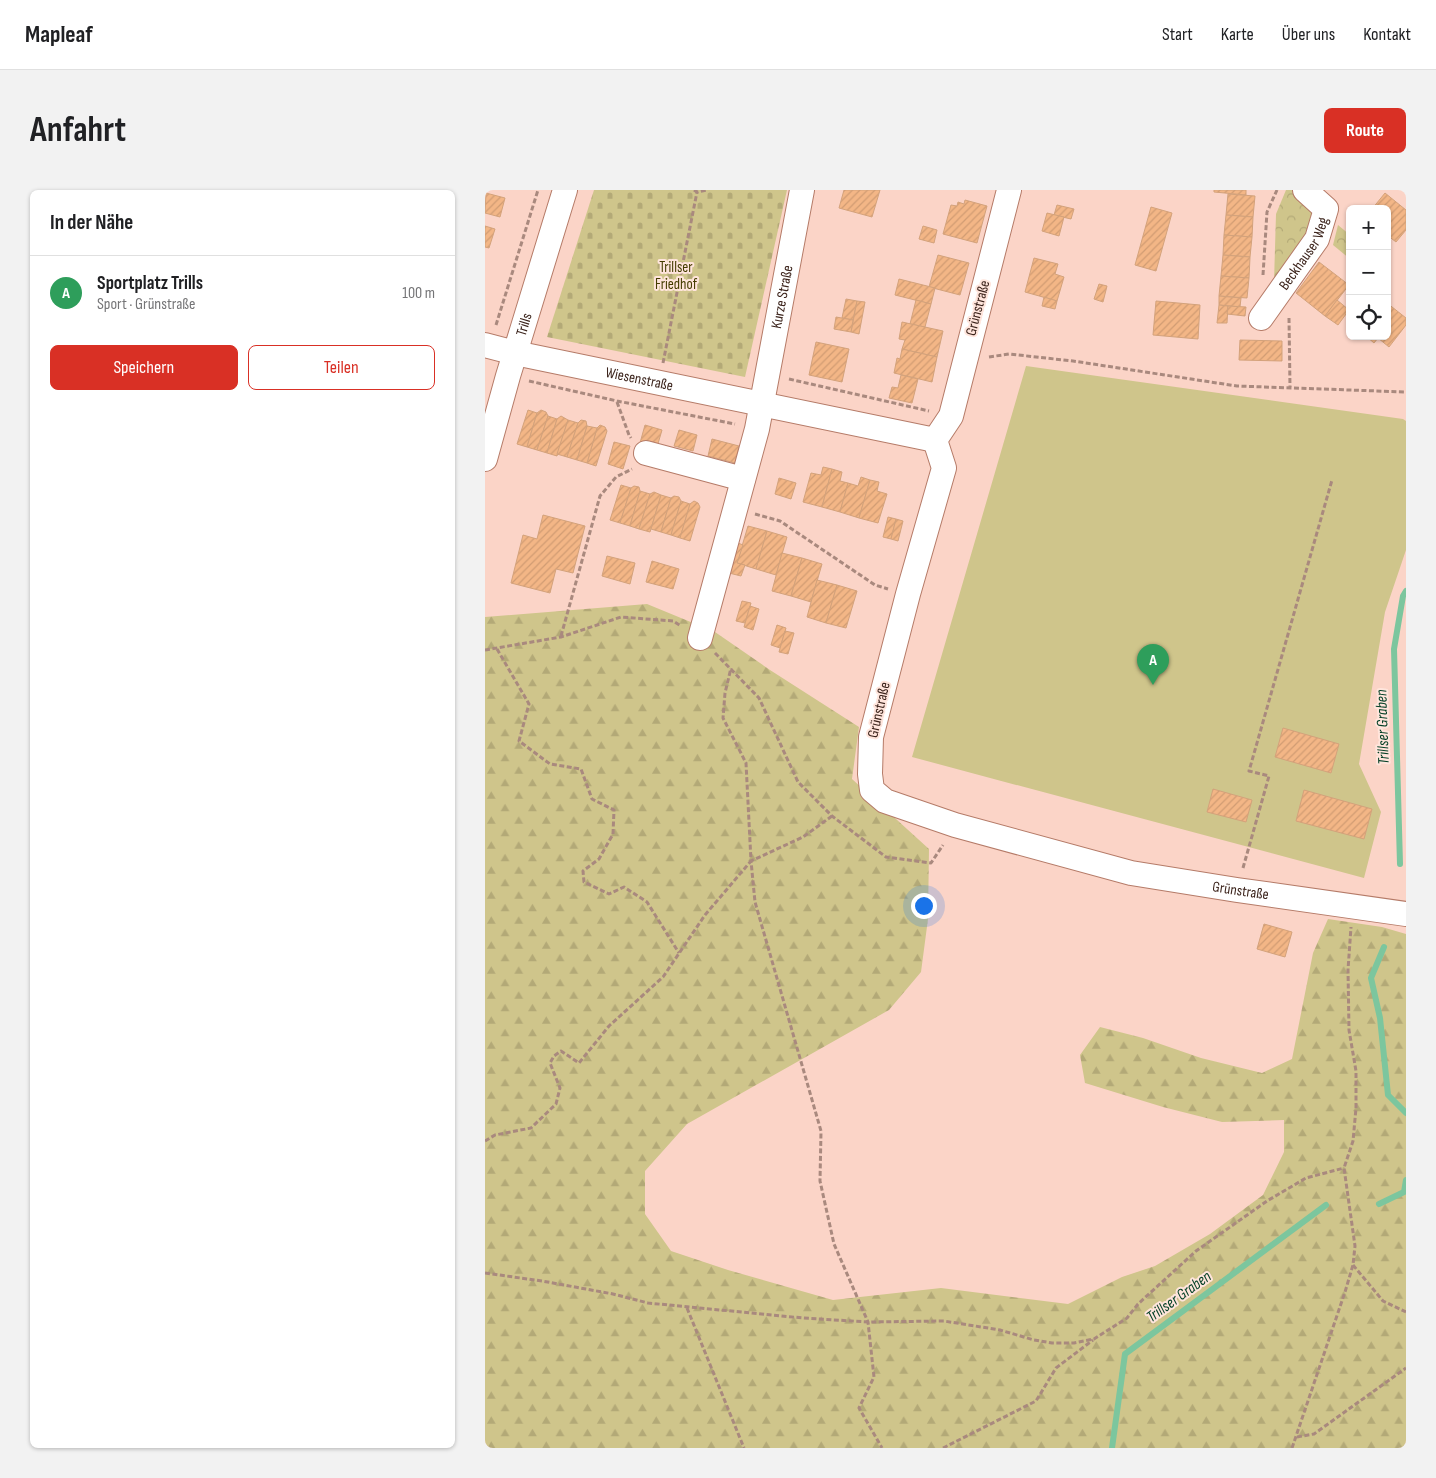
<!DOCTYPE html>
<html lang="de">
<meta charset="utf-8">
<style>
:root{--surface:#fff;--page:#f2f2f2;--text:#202124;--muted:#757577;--line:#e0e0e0;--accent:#d93025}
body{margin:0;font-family:"Sofia Sans Condensed",sans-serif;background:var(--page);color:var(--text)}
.controls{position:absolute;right:15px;top:15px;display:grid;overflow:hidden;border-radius:8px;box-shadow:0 1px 4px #0004}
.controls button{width:45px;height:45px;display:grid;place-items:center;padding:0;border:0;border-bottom:1px solid var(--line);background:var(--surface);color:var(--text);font:25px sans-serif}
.you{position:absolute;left:438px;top:715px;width:18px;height:18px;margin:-12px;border:4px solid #fff;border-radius:50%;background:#1a73e8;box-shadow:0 0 0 8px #1a73e833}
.badge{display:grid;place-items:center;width:32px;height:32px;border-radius:50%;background:var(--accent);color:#fff;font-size:16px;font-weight:700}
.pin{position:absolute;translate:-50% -41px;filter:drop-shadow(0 1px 2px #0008)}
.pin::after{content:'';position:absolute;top:26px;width:18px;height:15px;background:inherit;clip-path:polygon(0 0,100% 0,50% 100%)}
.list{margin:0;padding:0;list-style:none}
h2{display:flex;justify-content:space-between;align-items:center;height:65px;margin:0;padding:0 20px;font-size:21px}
h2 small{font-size:16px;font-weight:400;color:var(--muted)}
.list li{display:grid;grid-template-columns:32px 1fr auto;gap:15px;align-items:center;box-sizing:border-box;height:75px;padding:0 20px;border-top:1px solid var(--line)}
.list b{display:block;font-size:19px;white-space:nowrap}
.list p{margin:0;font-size:16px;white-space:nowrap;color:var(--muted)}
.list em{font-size:16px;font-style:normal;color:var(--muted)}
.actions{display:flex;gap:10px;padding:15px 20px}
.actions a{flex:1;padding:11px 0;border:1px solid var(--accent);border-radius:8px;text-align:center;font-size:18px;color:var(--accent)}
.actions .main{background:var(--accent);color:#fff}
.icon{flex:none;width:28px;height:28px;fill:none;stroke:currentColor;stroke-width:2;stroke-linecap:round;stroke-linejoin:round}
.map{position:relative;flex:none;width:921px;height:1258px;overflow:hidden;border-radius:8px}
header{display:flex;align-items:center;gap:30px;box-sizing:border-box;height:70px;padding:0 25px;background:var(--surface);border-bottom:1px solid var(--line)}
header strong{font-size:24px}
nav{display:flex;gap:28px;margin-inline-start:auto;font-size:18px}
.intro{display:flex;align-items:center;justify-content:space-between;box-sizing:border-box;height:120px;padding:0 30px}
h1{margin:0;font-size:35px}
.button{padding:12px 22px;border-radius:8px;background:var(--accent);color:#fff;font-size:18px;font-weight:700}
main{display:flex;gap:30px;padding:0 30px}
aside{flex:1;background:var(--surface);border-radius:8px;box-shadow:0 1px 4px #0004}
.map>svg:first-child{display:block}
.forest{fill:url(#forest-firs)}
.cemetery{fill:url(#cemetery-stones)}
.park{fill:url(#park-crowns)}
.garden{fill:#cfc58b}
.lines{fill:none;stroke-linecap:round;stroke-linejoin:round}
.stream{stroke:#7cc69e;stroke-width:6}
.building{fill:url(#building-hatch);stroke:#d3a27b}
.street-casing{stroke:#b57b68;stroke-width:26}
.path{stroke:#a9897e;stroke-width:3;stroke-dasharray:5 2.5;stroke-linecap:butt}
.street{stroke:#fff;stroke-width:24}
.labels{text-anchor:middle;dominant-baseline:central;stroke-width:4;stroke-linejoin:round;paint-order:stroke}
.street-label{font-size:15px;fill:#3c241c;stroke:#ffe5dc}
.park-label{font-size:15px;fill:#453c00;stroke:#ffe5dc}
.water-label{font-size:16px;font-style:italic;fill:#003e24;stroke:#ffe5dc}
</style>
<header>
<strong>Mapleaf</strong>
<nav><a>Start</a><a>Karte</a><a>Über uns</a><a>Kontakt</a></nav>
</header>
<div class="intro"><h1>Anfahrt</h1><a class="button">Route</a></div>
<main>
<aside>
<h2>In der Nähe<small></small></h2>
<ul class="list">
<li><span class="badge" style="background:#2e9e5b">A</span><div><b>Sportplatz Trills</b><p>Sport · Grünstraße</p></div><em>100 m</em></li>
</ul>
<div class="actions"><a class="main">Speichern</a><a>Teilen</a></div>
</aside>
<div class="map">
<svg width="921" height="1258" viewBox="0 0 921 1258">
<defs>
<pattern id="forest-firs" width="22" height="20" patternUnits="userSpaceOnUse" patternTransform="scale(1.25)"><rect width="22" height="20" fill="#cfc58b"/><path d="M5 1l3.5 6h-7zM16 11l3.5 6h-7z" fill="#b3a977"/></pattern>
<pattern id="cemetery-stones" width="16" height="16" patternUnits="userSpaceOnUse" patternTransform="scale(1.25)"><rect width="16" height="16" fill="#cfc58b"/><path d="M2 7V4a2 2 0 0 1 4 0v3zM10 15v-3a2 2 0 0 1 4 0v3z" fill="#b3a977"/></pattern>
<pattern id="park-crowns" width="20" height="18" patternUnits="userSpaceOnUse" patternTransform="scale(1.25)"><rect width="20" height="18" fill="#cfc58b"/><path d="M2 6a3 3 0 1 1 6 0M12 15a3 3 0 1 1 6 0" fill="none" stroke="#b3a977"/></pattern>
<pattern id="building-hatch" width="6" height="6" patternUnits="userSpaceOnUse" patternTransform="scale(1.25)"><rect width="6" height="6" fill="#f3b686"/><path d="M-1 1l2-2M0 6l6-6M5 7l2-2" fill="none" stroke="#d19c73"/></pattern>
</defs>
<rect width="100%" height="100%" fill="#fbd4c7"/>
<!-- forest -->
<polygon class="forest" points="162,414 230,442 285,480 374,537 367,589 444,659 443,729 436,782 404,820 202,934 160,981 160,1024 186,1061 243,1080 348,1110 456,1098 583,1114 637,1087 670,1076 725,1044 778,1005 799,962 799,930 737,932 678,917 600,893 595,865 615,837 658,848 716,868 777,883 807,869 828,763 843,729 897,737 921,744 921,1258 0,1258 0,427"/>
<!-- cemetery -->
<polygon class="cemetery" points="109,0 302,0 260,187 62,147"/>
<!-- park -->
<g class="park">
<polygon points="801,0 812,0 835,26 789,92 791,24"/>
<polygon points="853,35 865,45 865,69 848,55"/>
</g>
<!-- garden -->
<polygon class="garden" points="541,176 918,229 921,231 921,360 900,422 874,574 896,622 879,688 427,567"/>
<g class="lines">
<!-- stream -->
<g class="stream">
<polyline points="915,674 909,459 918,406 921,401"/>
<polyline points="899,757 886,788 895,828 903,905 921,923"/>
<polyline points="894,1014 919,1002 921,990"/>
<polyline points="627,1258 640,1164 841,1015"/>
</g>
</g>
<!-- building -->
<g class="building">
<polygon points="359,0 395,0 387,27 354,18"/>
<polygon points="729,0 761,0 761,5 729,2"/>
<polygon points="1,3 20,8 15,27 0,23"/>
<polygon points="900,3 921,20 921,40 911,52 902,45 902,19 887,19"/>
<polygon points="743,4 770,6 768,27 741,25"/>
<polygon points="480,10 502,16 492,53 458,44 466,15 472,16 473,12 479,14"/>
<polygon points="572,15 589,19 586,29 569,25"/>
<polygon points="666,17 687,23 671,81 650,75"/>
<polygon points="562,23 579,27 574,46 557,41"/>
<polygon points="741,25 768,27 767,47 739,45"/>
<polygon points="0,36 10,39 4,58 0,57"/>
<polygon points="438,36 452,40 449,53 434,49"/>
<polygon points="739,45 767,47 765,67 738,65"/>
<polygon points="453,65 484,73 475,105 444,97"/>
<polygon points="738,65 765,67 764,88 736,86"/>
<polygon points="549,68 573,74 570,84 579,87 572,111 540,102"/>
<polygon points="834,72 864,95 840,126 811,103"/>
<polygon points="736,86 764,88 762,108 734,106"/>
<polygon points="414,89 450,98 446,114 410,105"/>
<polygon points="614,94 622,96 618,112 609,109"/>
<polygon points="734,106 756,108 755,117 734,115"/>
<polygon points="559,107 572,111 570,119 557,116"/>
<polygon points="361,109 372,111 368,130 357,128"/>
<polygon points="431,110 446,114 440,137 425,134"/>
<polygon points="852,110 864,120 853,135 840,126"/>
<polygon points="372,111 380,112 374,144 366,142"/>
<polygon points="671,111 715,115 713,149 668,145"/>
<polygon points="902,113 921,128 921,135 904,157 893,148 889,153 881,146 902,146"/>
<polygon points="734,115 743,116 742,133 732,133"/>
<polygon points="743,116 761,117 760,126 742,124"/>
<polygon points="351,127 368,130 366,142 349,139"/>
<polygon points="417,132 458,141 452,167 417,159 420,150 414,149"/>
<polygon points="755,150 797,151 797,171 754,170"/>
<polygon points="331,152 364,159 357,192 324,185"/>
<polygon points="417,159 452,167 447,192 409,183 412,168 415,169"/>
<polygon points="416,185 433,189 427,213 404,208 407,197 413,198"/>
<polygon points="43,220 52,223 42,257 32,254"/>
<polygon points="56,220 61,222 63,226 52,260 42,257 52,223"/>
<polygon points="63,226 72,229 62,263 52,260"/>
<polygon points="76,226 83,230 72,266 62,263 72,229"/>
<polygon points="83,230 93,233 82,267 72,264"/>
<polygon points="96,230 101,231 102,236 92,270 82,267 93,233"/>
<polygon points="115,235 120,237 122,241 111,276 102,273 112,238"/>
<polygon points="160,235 177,240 172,257 155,253"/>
<polygon points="102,236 112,238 102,273 92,270"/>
<polygon points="194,240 212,245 208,261 189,256"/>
<polygon points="227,249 254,256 250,273 223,266"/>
<polygon points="129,252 145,256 138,279 123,274"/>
<polygon points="338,277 347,279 337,317 318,312 326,283 336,285"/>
<polygon points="347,279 357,282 355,291 363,293 355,322 337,317"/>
<polygon points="376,287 385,290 374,328 355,322 363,293 373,296"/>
<polygon points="294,288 311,293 306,309 290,304"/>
<polygon points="385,290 394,292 392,301 402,304 393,333 374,328"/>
<polygon points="136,295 146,298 135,333 125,330"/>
<polygon points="149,296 154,297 155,301 145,336 135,333 146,298"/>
<polygon points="155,301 165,304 154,339 145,336"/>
<polygon points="169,302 176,305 165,342 154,339 165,304"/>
<polygon points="176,305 186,308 176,342 166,339"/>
<polygon points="189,306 194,307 196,311 186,345 176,342 186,308"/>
<polygon points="196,311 205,314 195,348 186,345"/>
<polygon points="209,311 213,313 215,317 205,351 195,348 205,314"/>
<polygon points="58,325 100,336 88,383 71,379 65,403 26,393 38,345 52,349"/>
<polygon points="403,327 411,329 406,349 398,347"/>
<polygon points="411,329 418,331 413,351 406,349"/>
<polygon points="263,336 282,341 271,379 252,373"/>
<polygon points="282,341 302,347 291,385 271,379"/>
<polygon points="248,351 258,355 252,373 260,375 256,386 240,382"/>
<polygon points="297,363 317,368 306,406 287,401"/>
<polygon points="122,366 150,373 145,394 117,386"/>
<polygon points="317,368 337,374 326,412 306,406"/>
<polygon points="167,371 194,379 188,399 161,392"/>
<polygon points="332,390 352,395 341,433 322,427"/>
<polygon points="352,395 372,401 361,438 341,433"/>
<polygon points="257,411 266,413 260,433 251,431"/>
<polygon points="265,416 274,419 268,440 259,437"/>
<polygon points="292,435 301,438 295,458 286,455"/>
<polygon points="300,441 309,443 303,464 294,462"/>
<polygon points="798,538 854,554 846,583 790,567"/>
<polygon points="728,599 767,610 761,632 722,622"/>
<polygon points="819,600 887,619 879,649 811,631"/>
<polygon points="779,734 807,742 800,767 772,759"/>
</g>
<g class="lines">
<defs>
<g id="street">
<path id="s1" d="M524,0L466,226L450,250L459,278L423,404L386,547L385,584L387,600L400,611L470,635L646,683L752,700L921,724"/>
<path id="s2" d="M776,128L832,49L841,19L820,0"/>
<path id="s3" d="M0,155L30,163L450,250"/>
<polyline points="161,263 258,289"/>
<path id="s4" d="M0,269L23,186L80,0"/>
<path id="s5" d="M215,448L272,239L317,0"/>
</g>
</defs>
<!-- street casing -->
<use href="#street" class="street-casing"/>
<!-- path -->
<g class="path">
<polyline points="209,0 212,2 222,0"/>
<polyline points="778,85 782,22 792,0"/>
<polyline points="804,128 805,197"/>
<polyline points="11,135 53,0"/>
<polyline points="504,167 524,164 588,171 752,196 921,202"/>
<polyline points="178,173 212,2"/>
<polyline points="304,189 444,221"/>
<polyline points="44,191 132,211 250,234"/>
<polyline points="132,212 144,245 146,248"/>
<polyline points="270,324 295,331 390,395 403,399"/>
<polyline points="76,446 115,306 131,287 147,279"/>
<polyline points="12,459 44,514 34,551 65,574 96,579 107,609 129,620 128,644 114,669 98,681 99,692 124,704 139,697 162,712 194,763"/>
<polyline points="0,460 76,447 136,427 188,431 196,436"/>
<polyline points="230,463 274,508 313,592 347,626 401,667 446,673 458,655"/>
<polyline points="347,626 318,647 266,671 270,712 336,941 335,991 349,1054 383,1132 389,1187 374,1218 397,1258"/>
<polyline points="758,678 784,586 764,581 847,290"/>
<polyline points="0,951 10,945 46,938 71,914 75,898 65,873 69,866 76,861 94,873 124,836 178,787 220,725 266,671 261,573 238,528 240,503 246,478"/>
<polyline points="868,1075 898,1111 921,1122"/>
<polyline points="0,1083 57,1091 128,1104 163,1113 318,1128 383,1132 459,1131 515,1140 549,1150 567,1153 589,1153 609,1149 642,1128 653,1114 711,1061 782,1011 821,988 859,978"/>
<polyline points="202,1118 259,1258"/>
<polyline points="812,1247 829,1244 921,1178"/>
<polyline points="458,1258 551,1211 571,1178 608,1150"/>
<polyline points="807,1258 860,1102 868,1075 870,1056 859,978 868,951 871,918 871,881 864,840 863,780 866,737"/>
</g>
<!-- street -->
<use href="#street" class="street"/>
</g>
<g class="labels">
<!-- street labels -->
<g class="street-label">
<text stroke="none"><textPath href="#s2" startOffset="78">Beckhauser Weg</textPath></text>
<text stroke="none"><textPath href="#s5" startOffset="351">Kurze Straße</textPath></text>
<text transform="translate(493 118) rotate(-75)">Grünstraße</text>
<text stroke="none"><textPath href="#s4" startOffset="140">Trills</textPath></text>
<text stroke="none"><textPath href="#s3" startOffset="158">Wiesenstraße</textPath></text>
<text transform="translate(394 520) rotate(-77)">Grünstraße</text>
<text stroke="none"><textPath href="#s1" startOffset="1008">Grünstraße</textPath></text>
</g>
<!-- park labels -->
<g class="park-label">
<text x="191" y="77">Trillser<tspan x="191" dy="17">Friedhof</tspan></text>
</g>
<!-- water labels -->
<g class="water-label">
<text transform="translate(898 537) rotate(-92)">Trillser Graben</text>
<text transform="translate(694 1107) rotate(-36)">Trillser Graben</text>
</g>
</g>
</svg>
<div class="controls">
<button>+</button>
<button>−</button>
<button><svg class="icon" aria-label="locate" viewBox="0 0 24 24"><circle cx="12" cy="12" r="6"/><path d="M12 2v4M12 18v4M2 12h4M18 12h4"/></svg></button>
</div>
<div class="you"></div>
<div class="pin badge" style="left:668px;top:495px;background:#2e9e5b">A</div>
</div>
</main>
